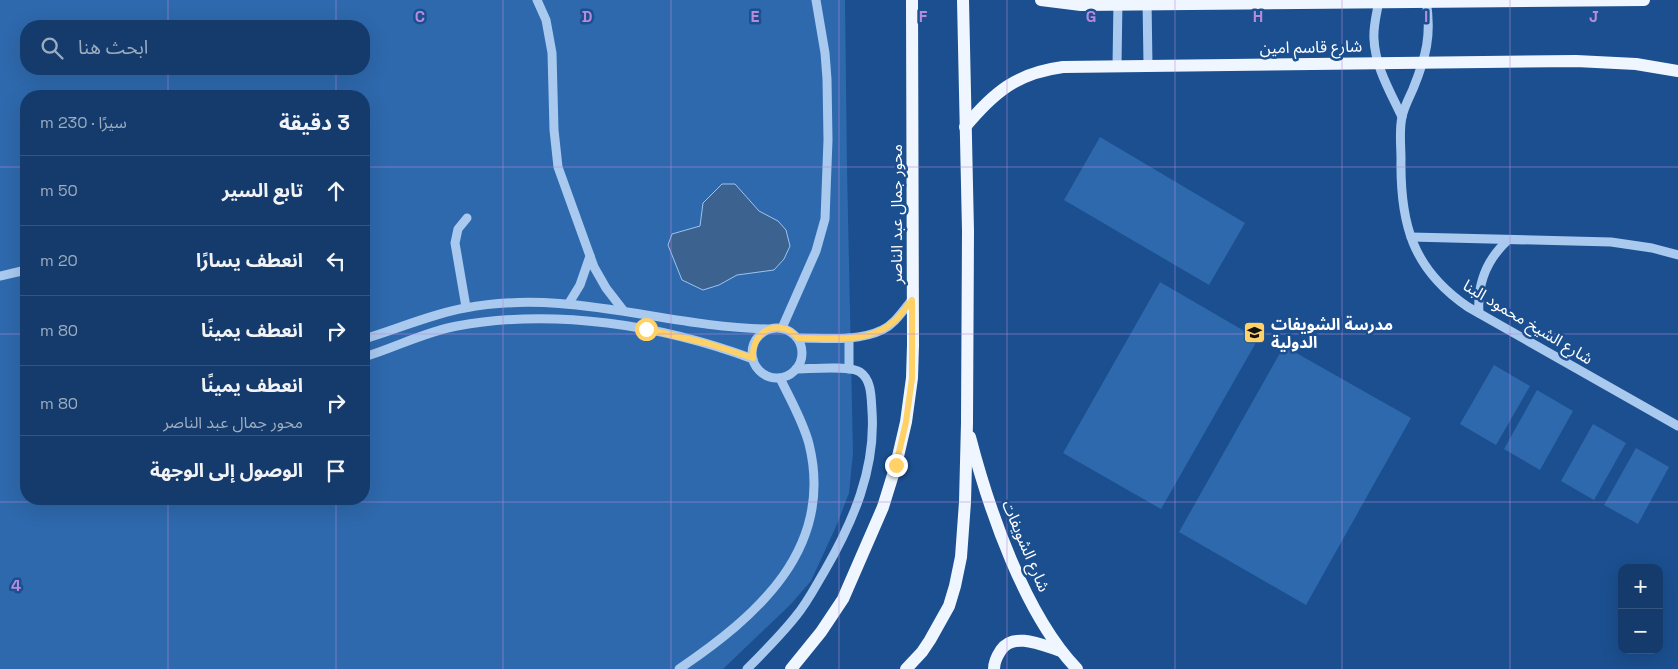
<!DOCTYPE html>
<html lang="ar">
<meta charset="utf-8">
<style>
:root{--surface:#143b6b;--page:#1d4271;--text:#f1f3f6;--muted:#9dadc1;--line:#33557e}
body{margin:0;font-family:"Space Grotesk","Noto Sans Arabic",sans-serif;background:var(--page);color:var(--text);direction:rtl}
.controls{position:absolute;right:15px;bottom:15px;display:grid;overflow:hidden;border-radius:10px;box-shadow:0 5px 20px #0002}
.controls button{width:45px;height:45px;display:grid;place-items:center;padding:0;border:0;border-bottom:1px solid var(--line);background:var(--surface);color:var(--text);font:25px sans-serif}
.stop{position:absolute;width:15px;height:15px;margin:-11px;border:4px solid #ffd166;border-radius:50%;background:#fff}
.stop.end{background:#ffd166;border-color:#fff;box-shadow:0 1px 5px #0008}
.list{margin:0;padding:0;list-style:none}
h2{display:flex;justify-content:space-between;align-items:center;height:65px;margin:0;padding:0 20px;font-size:21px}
h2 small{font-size:16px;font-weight:400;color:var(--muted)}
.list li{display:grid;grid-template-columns:32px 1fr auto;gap:15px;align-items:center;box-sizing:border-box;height:70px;padding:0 20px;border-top:1px solid var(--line)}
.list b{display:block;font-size:19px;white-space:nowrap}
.list p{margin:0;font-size:16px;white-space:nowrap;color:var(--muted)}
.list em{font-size:16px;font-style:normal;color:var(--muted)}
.icon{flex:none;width:28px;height:28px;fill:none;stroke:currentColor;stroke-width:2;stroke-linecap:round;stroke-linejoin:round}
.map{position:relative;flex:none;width:1678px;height:669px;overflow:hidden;direction:ltr}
.search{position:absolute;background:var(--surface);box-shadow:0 5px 20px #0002;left:20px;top:20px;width:350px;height:55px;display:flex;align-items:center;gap:12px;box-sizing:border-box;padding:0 18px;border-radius:20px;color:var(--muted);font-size:19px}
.panel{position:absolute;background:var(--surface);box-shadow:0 5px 20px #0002;left:20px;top:90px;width:350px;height:415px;border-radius:20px;direction:rtl}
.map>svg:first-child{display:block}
.green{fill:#2e69ad;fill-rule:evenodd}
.water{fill:#3c6290;stroke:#9cc4f0}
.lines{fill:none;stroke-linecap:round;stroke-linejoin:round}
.minor{stroke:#a9c9ee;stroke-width:9}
.major{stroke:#f0f6ff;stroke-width:12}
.route{stroke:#ffd166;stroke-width:6}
.grid{fill:none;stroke:#b68bdc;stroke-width:1;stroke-opacity:0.55}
.labels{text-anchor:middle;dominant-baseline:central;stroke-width:5;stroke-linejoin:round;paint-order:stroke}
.street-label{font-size:16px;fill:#fff;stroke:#1b4f8f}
.poi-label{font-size:16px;font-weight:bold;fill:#fff;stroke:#1b4f8f;text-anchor:start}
.grid-label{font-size:16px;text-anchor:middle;font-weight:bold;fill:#b68bdc;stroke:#1b4f8f;stroke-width:5;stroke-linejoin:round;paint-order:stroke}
</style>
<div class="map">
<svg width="1678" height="669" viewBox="0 0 1678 669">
<rect width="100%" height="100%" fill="#1b4f8f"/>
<!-- green -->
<g class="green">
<path d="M0,0H845L847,169L853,453L849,493L838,522L811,581L790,605L723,669H0ZM26,26H364V69H26ZM26,96H364V499H26Z"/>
<polygon points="1100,137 1245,223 1209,285 1064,200"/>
<polygon points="1160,282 1258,339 1161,509 1063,453"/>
<polygon points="1284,346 1411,418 1306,605 1179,532"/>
<polygon points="1494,365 1530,386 1496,445 1460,424"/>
<polygon points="1537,390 1573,411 1540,470 1504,449"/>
<polygon points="1593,424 1626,443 1594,500 1561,481"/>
<polygon points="1636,448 1669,467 1638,524 1604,505"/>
</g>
<!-- water -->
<polygon class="water" points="722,184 735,184 759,211 778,221 786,230 790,246 784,259 774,270 737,275 719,285 703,290 682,280 668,245 672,234 700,226 703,203"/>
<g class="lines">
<!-- minor -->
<g class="minor">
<polyline points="537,0 546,20 552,53 554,130 558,167 594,267 606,288 623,310"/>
<polyline points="1147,0 1148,65"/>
<path d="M1379,0C1377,13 1373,26 1374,39C1375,67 1391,93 1402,117"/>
<path d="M1426,0C1432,35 1426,57 1413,89C1409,98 1404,107 1402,117C1399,130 1401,146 1401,159C1400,223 1412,269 1468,307L1678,426"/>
<polyline points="1117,66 1118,0"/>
<polyline points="1411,237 1611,242 1652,248 1678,255"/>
<polyline points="0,276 26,270"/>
<polyline points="569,303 580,285 590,256"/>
<polyline points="466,307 455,243 458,229 467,218"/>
<path d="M1479,313C1477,284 1486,260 1508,240"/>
<circle cx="777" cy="353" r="25"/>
<polyline points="782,328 816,251 825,219 828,140 827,79 825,53 816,0"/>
<path d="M798,338C825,338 857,342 882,330C895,324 903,310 912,300"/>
<path d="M364,339C398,329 431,314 465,308C571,288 664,327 767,329"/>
<path d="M364,357C394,348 427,331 457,326C554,308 662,325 753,359"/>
<polyline points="849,369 849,338"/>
<path d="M679,669C757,616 835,549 809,444C803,421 790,399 780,378"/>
<path d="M747,669C764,652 781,635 796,616C807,603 815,587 824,572C853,522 876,469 872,411C871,398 872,380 860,372C850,365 810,369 796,369"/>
</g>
<!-- major -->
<g class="major">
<polyline points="1041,0 1081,5 1644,0"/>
<path d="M965,127C994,92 1017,73 1063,67L1576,61L1636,64L1678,71"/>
<path d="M970,437C989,510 1025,615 1077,669"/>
<polyline points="791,669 821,632 843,599 883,507 896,465 906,422 912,378 913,345 912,0"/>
<polyline points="906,669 922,652 930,640 949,606 955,586 961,557 965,502 967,423 968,231 963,0"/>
<path d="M994,669C994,662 997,656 1001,650C1014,631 1044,646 1061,651"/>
</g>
</g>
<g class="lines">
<!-- route -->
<path class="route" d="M646,329L706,343L753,358C751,331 779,316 798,338C828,338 867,344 892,323C900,317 906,307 912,300V378L906,422L896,465"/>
</g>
<!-- grid -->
<path class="grid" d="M168,0V26M336,0V26M503,0V669M671,0V669M839,0V669M1007,0V669M1175,0V669M1342,0V669M1510,0V669M168,69V96M336,69V96M0,167H26M364,167H1678M0,334H26M364,334H1678M168,499V669M336,499V669M0,502H1678"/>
<!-- icons -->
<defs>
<symbol id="school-square" viewBox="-11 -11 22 22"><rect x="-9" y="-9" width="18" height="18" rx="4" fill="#ffd166" stroke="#1b4f8f"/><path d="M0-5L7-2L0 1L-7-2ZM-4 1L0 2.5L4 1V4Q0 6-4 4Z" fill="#111"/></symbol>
</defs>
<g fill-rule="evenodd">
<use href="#school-square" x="1242" y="320" width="25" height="25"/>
</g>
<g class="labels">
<!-- street labels -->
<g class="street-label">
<text transform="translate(1311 47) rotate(-1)">شارع قاسم امين</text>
<text transform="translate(896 214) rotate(-90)">محور جمال عبد الناصر</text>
<text transform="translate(1528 322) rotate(31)">شارع الشيخ محمود البنا</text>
<text transform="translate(1026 546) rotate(67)">شارع الشويفات</text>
</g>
<!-- poi labels -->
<g class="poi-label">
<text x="1271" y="324">مدرسة الشويفات<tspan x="1271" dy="18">الدولية</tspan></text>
</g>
</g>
<g class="grid-label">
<text x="420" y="22">C</text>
<text x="587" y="22">D</text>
<text x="755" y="22">E</text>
<text x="923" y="22">F</text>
<text x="1091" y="22">G</text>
<text x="1258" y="22">H</text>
<text x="1426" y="22">I</text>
<text x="1594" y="22">J</text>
<text x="16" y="591">4</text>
</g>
</svg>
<div class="controls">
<button>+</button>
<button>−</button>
</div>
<div class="stop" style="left:646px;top:329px"></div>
<div class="stop end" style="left:896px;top:465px"></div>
<div class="search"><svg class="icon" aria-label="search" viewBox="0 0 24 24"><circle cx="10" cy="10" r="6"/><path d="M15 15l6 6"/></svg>ابحث هنا</div>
<section class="panel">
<h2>3 دقيقة<small>سيرًا · 230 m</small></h2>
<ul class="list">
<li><svg class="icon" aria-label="ahead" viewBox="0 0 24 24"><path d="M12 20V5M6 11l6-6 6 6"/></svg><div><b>تابع السير</b></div><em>50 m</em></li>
<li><svg class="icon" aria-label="left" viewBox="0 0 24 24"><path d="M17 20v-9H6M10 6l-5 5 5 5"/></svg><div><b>انعطف يسارًا</b></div><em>20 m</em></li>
<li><svg class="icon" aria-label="right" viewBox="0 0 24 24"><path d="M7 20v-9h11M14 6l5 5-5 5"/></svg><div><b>انعطف يمينًا</b></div><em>80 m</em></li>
<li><svg class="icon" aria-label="right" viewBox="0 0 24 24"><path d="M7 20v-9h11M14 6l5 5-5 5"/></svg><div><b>انعطف يمينًا</b><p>محور جمال عبد الناصر</p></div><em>80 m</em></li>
<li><svg class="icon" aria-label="arrive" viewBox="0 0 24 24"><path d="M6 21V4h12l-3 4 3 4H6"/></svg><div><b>الوصول إلى الوجهة</b></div></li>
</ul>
</section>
</div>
